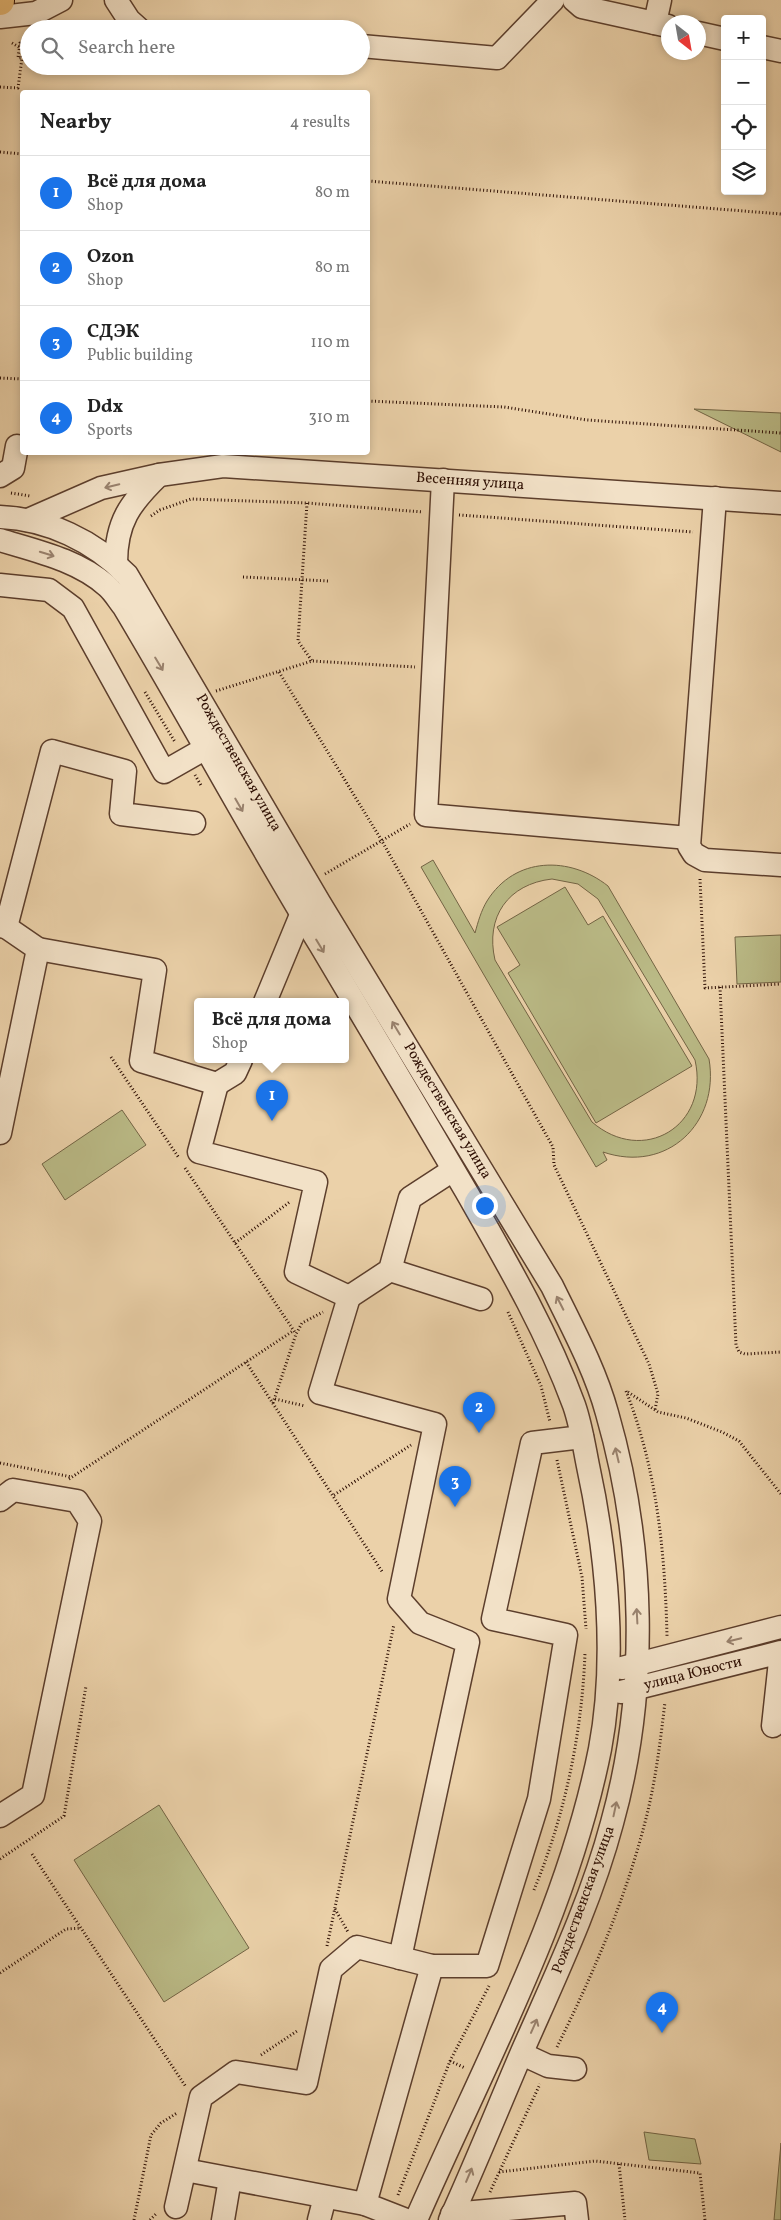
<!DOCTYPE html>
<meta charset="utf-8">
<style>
:root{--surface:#fff;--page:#f6f6f6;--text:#222;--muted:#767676;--line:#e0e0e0;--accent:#1a73e8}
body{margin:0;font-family:Vollkorn,serif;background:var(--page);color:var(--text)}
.controls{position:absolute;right:15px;top:15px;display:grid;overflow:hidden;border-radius:5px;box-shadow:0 2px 8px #0003}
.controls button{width:45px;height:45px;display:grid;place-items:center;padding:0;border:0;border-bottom:1px solid var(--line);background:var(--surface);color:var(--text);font:25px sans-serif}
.compass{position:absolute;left:661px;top:15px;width:45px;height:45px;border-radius:50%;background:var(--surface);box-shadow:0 2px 8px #0003;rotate:149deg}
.you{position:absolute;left:484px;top:1205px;width:18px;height:18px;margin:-12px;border:4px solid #fff;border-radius:50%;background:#1a73e8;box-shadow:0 0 0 8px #1a73e833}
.badge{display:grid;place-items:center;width:32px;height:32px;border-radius:50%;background:var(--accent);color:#fff;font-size:16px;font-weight:700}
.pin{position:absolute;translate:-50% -41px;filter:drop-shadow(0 1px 2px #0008)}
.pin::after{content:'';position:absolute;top:26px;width:18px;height:15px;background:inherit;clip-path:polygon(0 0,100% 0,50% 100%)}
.popup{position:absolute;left:194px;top:998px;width:155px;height:65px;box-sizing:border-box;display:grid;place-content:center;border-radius:5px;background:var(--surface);filter:drop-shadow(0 1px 4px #0005);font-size:16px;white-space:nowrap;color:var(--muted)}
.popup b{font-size:19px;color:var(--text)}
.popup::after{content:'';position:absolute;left:50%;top:100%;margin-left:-10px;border:10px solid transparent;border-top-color:var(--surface)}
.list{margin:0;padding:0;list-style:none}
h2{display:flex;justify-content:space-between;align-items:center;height:65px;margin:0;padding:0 20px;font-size:21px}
h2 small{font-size:16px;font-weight:400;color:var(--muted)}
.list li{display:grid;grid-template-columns:32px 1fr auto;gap:15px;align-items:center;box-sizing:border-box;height:75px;padding:0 20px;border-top:1px solid var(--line)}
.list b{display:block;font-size:19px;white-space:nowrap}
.list p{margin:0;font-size:16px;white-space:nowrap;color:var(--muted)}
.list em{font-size:16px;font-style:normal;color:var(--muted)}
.icon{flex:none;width:28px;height:28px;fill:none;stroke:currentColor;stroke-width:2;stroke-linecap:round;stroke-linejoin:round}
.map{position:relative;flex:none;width:781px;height:2220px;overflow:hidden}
.search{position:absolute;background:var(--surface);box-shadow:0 2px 8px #0003;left:20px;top:20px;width:350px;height:55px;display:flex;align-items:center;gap:12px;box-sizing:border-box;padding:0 18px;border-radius:28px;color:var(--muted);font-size:19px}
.panel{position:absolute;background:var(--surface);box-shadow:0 2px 8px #0003;left:20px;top:90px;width:350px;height:365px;border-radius:5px}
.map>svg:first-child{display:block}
.green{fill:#baba86;stroke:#736444;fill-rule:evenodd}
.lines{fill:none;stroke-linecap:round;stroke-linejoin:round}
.minor-casing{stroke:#5c3e2c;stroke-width:25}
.major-casing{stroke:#2c0d02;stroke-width:30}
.path{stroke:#2c0d02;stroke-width:3;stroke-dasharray:1 2.5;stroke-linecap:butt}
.minor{stroke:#f2e1c7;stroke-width:22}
.major{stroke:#e6b874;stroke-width:28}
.oneway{stroke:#99826e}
.labels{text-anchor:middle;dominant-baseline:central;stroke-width:5;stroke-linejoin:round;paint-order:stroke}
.street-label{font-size:15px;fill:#2c0d02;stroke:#f2e1c7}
</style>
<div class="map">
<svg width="781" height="2220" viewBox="0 0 781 2220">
<rect width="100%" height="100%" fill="#ebd1a9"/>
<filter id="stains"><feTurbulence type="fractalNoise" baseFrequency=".004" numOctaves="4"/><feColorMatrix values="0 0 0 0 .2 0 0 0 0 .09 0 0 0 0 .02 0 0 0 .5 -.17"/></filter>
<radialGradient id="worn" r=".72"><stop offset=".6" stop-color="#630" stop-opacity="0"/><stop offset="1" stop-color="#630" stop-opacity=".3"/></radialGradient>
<!-- green -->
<g class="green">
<polygon points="694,409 781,413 781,452"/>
<path d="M433,860L475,933C478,922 481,911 487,901C515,856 570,856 608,886L709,1059C720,1123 667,1174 603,1152L607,1160L596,1167L421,867ZM552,879L578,884L598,899L695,1060C710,1126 643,1166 592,1122L495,960C485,917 508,884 552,879Z"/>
<polygon points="565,887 588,925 603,916 692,1066 596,1123 508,973 520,965 497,927"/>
<polygon points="781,935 781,982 737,984 735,937"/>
<polygon points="122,1110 146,1145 65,1200 42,1164"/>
<polygon points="159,1805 249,1948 164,2002 74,1860"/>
<polygon points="644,2132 695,2139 701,2164 649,2160"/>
<polygon points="781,2143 781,2220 774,2220"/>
</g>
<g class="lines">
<defs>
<g id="minor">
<polyline points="116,0 129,20 139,29"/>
<polyline points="574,0 582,7 668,26"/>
<polyline points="0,17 36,13 61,0"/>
<polyline points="655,23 660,0"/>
<polyline points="698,33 725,39"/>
<polyline points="361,46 497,58 553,0"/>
<polyline points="762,47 781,51"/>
<polyline points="0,476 13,468 17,446"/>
<polyline points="443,480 426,815 689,838"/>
<polyline points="715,498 689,846 694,854 705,860 781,865"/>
<path d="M0,517C48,519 94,541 127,575L319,902L552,1286C572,1327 595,1369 607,1413C645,1545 649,1690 612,1823C591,1902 555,1977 522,2052C498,2108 475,2165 450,2220"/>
<polyline points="28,520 101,488 159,475 223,466 781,503"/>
<path d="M0,540C36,551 78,560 107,586C114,592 119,601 124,607C191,719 253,835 321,946C370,1028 418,1109 466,1191C506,1261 546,1329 574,1405C581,1425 584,1446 588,1466C607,1554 617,1659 600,1749C567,1915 483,2066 416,2220"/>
<path d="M116,563C116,522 130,503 159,475"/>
<polyline points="0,585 49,590 73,608 164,772 206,748"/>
<polyline points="0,926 6,927 52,751 125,771 121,814 194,823"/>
<polyline points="38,949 155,970 141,1061 217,1084 199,1152 316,1182 296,1272 349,1297 320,1393 435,1424 399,1599 420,1623 468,1642 400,1958"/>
<polyline points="265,1002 301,915"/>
<polyline points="217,1084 235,1073 241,1060"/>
<polyline points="0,1133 38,949 6,927"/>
<polyline points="390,1270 481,1299"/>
<polyline points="349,1297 390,1270 410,1198 453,1170"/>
<polyline points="0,1500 13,1490 77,1501 90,1521 33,1795 0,1816"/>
<polyline points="622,1668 781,1627"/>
<polyline points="621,1692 781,1652 773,1726"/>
<polyline points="432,1966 487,1966 539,1799 566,1635 493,1619 532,1443 582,1437"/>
<polyline points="522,2054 548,2066 575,2069"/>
<polyline points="185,2170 365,2204"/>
<polyline points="176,2207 201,2097 236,2072 306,2083 331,1969 357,1947 432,1966 365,2204 406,2220"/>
<polyline points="452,2214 575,2203 577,2220"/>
<polyline points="223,2220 230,2179"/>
<polyline points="319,2220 325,2197"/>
</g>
<polyline id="major" points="0,1 0,0"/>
</defs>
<!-- minor casing -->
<use href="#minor" class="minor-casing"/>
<!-- major casing -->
<use href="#major" class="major-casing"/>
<!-- path -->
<g class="path">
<polyline points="12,43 29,53"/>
<polyline points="29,50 20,43 18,58 29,57"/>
<polyline points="0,87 18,88 25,35"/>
<polyline points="0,152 22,154"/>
<polyline points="368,181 781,214"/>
<polyline points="0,378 22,379"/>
<polyline points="368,401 504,407 587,420 781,433"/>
<polyline points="11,493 30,496"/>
<polyline points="307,503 298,641 312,661"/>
<polyline points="459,515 693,532"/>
<polyline points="151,516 160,510 191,499 307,503 423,512"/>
<polyline points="243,577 329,581"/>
<polyline points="279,672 382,841 553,1147 554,1165 649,1364 658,1394 655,1410"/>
<polyline points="216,691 312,661 415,667"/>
<polyline points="145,692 175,742"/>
<polyline points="195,775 202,787"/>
<polyline points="325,874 410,824"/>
<polyline points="700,879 705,988 781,984"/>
<polyline points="720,987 736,1345 739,1352 745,1354 781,1352"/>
<polyline points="111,1057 179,1158"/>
<polyline points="185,1168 296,1334"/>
<polyline points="235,1243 291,1201"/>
<polyline points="508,1312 541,1386 550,1422"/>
<polyline points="246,1362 383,1573"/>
<path d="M626,1391C657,1469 665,1553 667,1636"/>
<polyline points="628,1392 658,1412 686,1418 722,1432 739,1441 781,1494"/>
<polyline points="275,1399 305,1406"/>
<polyline points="273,1403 296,1334 302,1323 323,1312"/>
<polyline points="557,1460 582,1577 586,1629"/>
<polyline points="0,1463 72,1477"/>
<polyline points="69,1479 293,1331"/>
<polyline points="334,1495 411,1445"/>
<polyline points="32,1854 186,2087"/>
<polyline points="0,1859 64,1816 86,1686"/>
<path d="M534,1890C565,1815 582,1733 585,1653"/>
<polyline points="335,1909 348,1932"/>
<polyline points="327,1946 394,1624"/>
<polyline points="0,1973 66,1929 81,1928"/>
<path d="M557,2047C592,1976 624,1903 644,1826C655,1786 660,1744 665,1702"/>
<polyline points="261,2055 297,2031"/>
<polyline points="450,2061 465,2068"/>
<polyline points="619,2164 625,2220"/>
<polyline points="499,2172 595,2161 700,2173 705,2220"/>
<polyline points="490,2192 540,2084"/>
<polyline points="398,2195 450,2061 489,1986"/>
<polyline points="134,2220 151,2135 161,2123 177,2113"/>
<polyline points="150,2220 157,2213"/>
</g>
<!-- minor -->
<use href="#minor" class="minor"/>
<!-- major -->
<use href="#major" class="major"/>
</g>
<!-- one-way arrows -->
<defs><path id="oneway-shaft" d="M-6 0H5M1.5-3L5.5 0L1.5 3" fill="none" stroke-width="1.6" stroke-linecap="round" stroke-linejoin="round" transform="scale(1.25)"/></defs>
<g class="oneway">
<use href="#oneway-shaft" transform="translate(112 486) rotate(167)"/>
<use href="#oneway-shaft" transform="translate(47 554) rotate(17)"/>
<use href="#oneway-shaft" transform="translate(159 664) rotate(59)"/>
<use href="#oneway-shaft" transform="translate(239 805) rotate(60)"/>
<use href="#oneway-shaft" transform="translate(320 946) rotate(59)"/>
<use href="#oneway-shaft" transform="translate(396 1028) rotate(-121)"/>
<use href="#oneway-shaft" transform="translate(560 1303) rotate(-117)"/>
<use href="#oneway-shaft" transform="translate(617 1455) rotate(-103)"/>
<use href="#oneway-shaft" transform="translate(637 1616) rotate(-93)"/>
<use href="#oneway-shaft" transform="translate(734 1640) rotate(166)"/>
<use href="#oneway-shaft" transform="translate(615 1809) rotate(-78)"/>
<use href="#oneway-shaft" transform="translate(534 2026) rotate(-66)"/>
<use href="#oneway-shaft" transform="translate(469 2175) rotate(-67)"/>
</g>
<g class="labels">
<!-- street labels -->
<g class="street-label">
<text transform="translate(470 482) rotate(4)">Весенняя улица</text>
<text transform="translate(238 763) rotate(60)">Рождественская улица</text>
<text transform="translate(447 1111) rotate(59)">Рождественская улица</text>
<text transform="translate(693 1674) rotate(-14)">улица Юности</text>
<text transform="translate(584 1900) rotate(-70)">Рождественская улица</text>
</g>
</g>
<rect width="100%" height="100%" filter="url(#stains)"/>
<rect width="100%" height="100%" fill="url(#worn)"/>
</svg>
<div class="controls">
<button>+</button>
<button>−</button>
<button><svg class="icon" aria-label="locate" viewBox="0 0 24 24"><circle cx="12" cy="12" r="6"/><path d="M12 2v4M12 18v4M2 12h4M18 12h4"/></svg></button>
<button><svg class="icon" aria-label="layers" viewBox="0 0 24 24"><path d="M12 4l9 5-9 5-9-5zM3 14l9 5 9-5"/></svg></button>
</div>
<svg class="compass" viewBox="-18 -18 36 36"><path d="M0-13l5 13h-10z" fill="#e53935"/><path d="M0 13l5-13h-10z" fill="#767676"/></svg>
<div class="you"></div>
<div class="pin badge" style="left:272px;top:1121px">1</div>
<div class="popup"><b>Всё для дома</b>Shop</div>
<div class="pin badge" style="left:479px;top:1433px">2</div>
<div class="pin badge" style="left:455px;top:1507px">3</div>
<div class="pin badge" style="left:662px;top:2033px">4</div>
<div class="search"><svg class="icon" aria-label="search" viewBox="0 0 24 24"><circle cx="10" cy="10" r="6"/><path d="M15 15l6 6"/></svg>Search here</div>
<section class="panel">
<h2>Nearby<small>4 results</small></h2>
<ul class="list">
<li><span class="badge">1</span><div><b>Всё для дома</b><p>Shop</p></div><em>80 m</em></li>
<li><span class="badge">2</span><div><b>Ozon</b><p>Shop</p></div><em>80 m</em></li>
<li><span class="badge">3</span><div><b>СДЭК</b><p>Public building</p></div><em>110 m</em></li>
<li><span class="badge">4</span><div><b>Ddx</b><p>Sports</p></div><em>310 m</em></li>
</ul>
</section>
</div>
